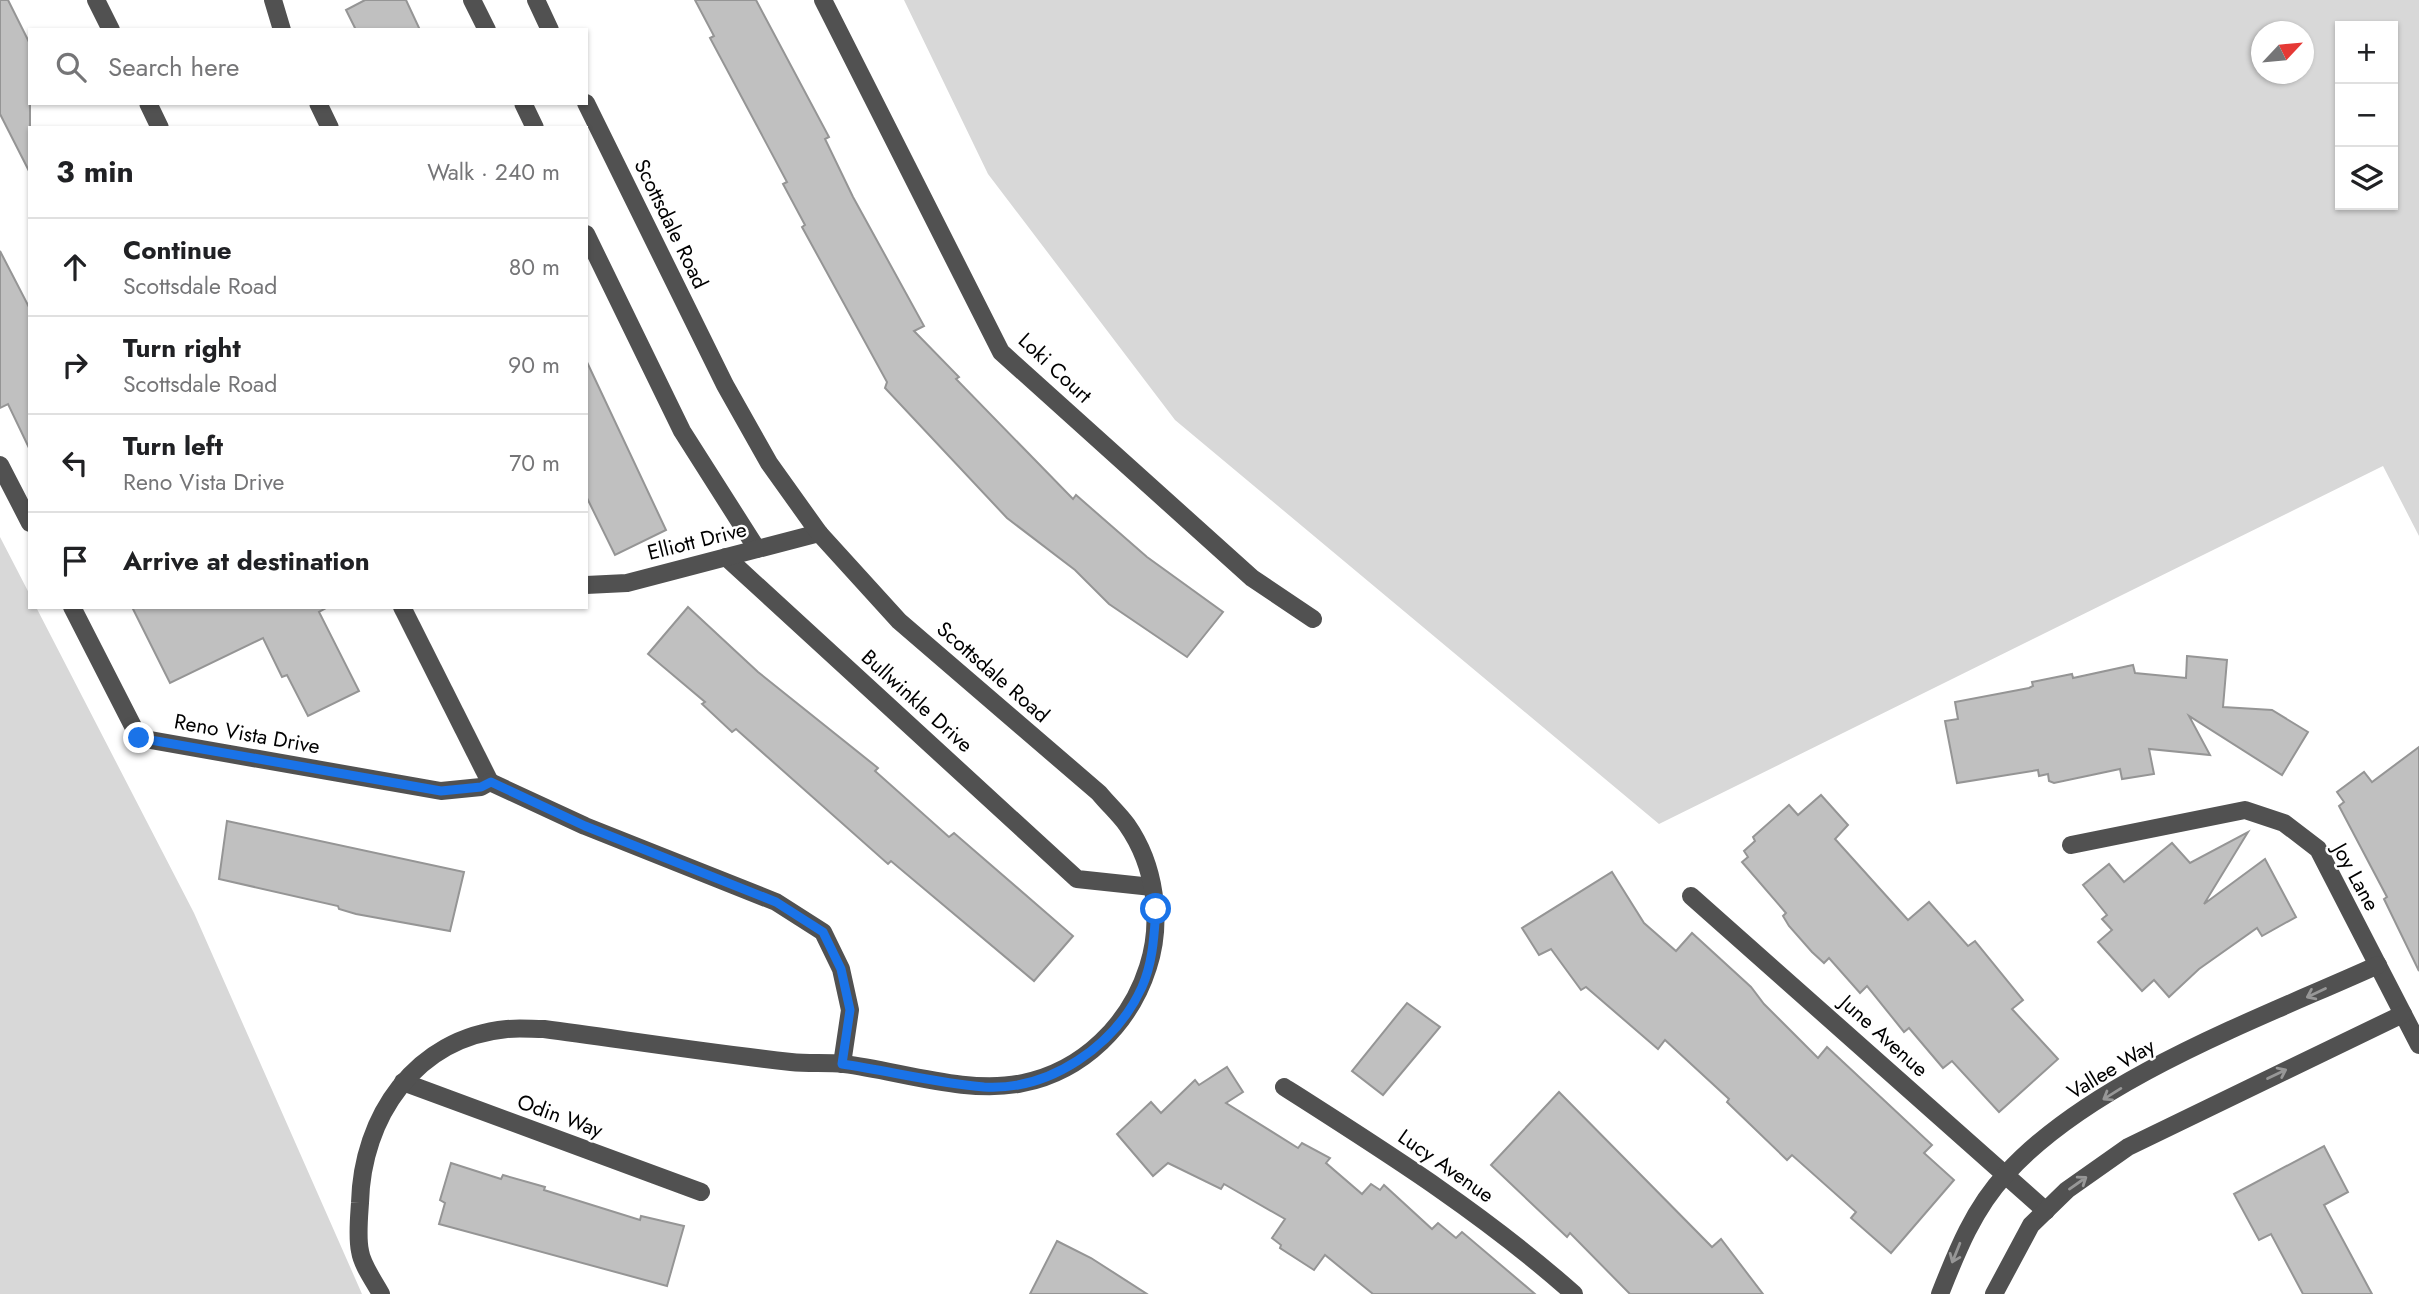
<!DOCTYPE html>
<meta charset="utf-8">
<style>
:root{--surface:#fff;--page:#f2f2f2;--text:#202124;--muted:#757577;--line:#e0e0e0}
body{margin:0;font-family:Jost,sans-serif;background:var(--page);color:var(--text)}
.controls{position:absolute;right:21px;top:21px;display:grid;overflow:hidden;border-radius:0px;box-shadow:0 2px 5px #0004}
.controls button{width:63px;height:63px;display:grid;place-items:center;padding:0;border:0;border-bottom:2px solid var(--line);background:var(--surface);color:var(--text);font:35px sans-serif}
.compass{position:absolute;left:2251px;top:21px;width:63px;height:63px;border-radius:50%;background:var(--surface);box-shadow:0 2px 5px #0004;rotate:64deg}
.stop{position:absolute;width:21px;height:21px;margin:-16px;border:5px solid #1a73e8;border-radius:50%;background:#fff}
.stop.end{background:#1a73e8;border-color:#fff;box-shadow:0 2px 7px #0008}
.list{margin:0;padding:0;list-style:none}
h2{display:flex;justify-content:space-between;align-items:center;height:91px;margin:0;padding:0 28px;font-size:30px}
h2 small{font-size:23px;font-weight:400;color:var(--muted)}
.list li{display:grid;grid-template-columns:46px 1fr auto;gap:21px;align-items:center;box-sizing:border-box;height:98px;padding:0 28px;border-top:2px solid var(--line)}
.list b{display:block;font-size:26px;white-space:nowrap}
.list p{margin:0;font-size:23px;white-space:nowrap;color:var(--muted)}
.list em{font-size:23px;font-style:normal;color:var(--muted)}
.icon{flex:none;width:38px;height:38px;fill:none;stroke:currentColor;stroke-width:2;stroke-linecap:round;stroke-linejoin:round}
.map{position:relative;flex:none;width:2419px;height:1294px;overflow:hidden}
.search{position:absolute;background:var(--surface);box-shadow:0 2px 5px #0004;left:28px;top:28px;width:560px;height:77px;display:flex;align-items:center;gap:18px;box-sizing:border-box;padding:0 24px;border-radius:0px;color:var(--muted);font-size:26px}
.panel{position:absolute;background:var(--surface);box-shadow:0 2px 5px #0004;left:28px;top:126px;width:560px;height:483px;border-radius:0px}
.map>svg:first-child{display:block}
.green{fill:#d8d8d8;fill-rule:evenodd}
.building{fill:#c0c0c0;stroke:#959595;stroke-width:2}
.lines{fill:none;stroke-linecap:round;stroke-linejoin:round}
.minor{stroke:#515151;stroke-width:18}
.oneway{stroke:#979797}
.route{stroke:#1a73e8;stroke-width:9}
.labels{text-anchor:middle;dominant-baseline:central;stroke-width:5;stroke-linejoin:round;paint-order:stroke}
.street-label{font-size:21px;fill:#000;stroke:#fff}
</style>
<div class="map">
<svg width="2419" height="1294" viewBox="0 0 2419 1294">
<rect width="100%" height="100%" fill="#fff"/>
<!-- green -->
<g class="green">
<path d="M904,0H2419V536L2383,466L1659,824L1175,420L988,174ZM2340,26H2393V205H2340ZM2262,32H2304V74H2262Z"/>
<polygon points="0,537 30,595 30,607 36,607 194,913 362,1294 0,1294"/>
</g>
<!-- building -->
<g class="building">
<polygon points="0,0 8,0 30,44 30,173 0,114"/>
<polygon points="365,0 406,0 420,30 356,30 346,10"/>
<polygon points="695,0 756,0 829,137 825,139 853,197 924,326 914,331 959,377 956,379 1073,499 1076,495 1147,557 1223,612 1187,657 1109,604 1075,570 1007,518 885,388 887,382 802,227 805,225 783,184 787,182 710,38 714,36"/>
<polygon points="0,251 30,309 30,450 8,404 0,408"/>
<polygon points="586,360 666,530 615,555 586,496"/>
<polygon points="132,607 328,607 319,612 359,691 308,716 287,675 282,677 263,638 170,683"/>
<polygon points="688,607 758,672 878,768 875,771 949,837 954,833 1073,936 1034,981 891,861 888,864 736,729 732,732 702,704 705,702 648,654"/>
<polygon points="2187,656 2227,660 2223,707 2272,710 2308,732 2282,775 2189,716 2210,755 2149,749 2154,774 2122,779 2120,769 2054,783 2049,781 2048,774 2039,776 2038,770 1957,783 1945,721 1958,719 1955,702 2029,688 2033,686 2032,682 2072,674 2073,678 2133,665 2135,673 2186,678"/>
<polygon points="2419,747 2419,971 2384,899 2387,897 2339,806 2344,802 2337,792 2364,772 2372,782"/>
<polygon points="1821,795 1848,825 1835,839 1908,920 1929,902 1968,946 1975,941 2023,1000 2012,1009 2058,1059 1999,1112 1952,1061 1943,1068 1909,1028 1904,1032 1867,986 1860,993 1829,958 1824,963 1812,952 1789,926 1783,916 1786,913 1742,862 1748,857 1744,851 1755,841 1753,837 1789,805 1798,815"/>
<polygon points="227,821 464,872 450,931 356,914 339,909 338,906 219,879"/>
<polygon points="2248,832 2204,904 2265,859 2296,917 2262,936 2257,928 2199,969 2169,997 2154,980 2142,991 2098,942 2112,930 2102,919 2107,915 2083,885 2109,864 2124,882 2172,843 2190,863"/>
<polygon points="1612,872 1644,923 1676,951 1692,933 1751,987 1764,1004 1818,1058 1827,1047 1932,1145 1924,1153 1954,1180 1891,1253 1851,1218 1856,1212 1792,1155 1787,1160 1727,1102 1729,1099 1665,1040 1658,1049 1586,987 1581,990 1551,949 1539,955 1522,928"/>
<polygon points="1407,1003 1440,1027 1383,1095 1352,1071"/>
<polygon points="1227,1067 1243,1092 1226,1103 1298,1148 1302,1143 1330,1158 1326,1163 1362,1194 1371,1184 1380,1190 1384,1185 1432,1229 1438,1223 1456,1238 1462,1232 1535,1294 1373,1294 1325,1255 1314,1270 1280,1248 1281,1245 1272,1238 1285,1219 1224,1184 1221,1189 1168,1163 1153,1176 1117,1134 1151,1102 1161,1113 1195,1080 1199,1085"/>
<polygon points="1559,1092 1712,1247 1721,1239 1763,1294 1630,1294 1570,1233 1567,1237 1491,1165"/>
<polygon points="2324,1146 2348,1192 2324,1205 2372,1294 2303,1294 2271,1234 2259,1240 2234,1194"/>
<polygon points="451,1163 501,1179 503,1175 545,1187 544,1190 640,1220 641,1216 684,1226 667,1286 439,1224 445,1203 440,1200"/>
<polygon points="1057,1241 1091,1258 1147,1294 1030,1294"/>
</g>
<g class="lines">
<!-- minor -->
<g class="minor">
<polyline points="96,0 111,30"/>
<polyline points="273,0 282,30"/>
<polyline points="472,0 487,30"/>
<polyline points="536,0 550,30"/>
<polyline points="823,0 1001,352 1252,578 1313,619"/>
<polyline points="148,103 160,128"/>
<polyline points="318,103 330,128"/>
<polyline points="523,103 535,128"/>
<polyline points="586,234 682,431 757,549"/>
<polyline points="0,465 30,523"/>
<polyline points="726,557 1077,879 1152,887"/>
<polyline points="586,585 627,583 819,533"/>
<polyline points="72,607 139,738 441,791 481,787 490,782"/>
<polyline points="402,607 490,782"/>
<polyline points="490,782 585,826 776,902 823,932 841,969 850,1010 842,1064"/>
<polyline points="2071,845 2245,810 2284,823 2318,849 2419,1045"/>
<polyline points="1691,896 2046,1211"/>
<polyline points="403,1082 701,1192"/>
<path d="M1284,1087C1386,1152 1483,1213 1574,1294"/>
<path d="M381,1294C374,1281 362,1265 360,1251C357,1237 359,1218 360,1203C362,1117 415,1038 507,1029C519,1028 532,1029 544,1029C626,1040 709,1053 791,1062C809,1064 827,1062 844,1064C900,1071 968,1095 1023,1083C1083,1071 1130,1024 1148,967C1163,921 1155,865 1127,825C1119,814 1108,804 1099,793L899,621L819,533L769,463L725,385L586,103"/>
<path d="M1940,1294C1957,1251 1974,1208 2006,1174C2092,1079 2261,1018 2378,965"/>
<polyline points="1994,1294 2031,1225 2067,1190 2128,1147 2403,1014"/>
</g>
</g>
<!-- one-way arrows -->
<defs><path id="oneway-shaft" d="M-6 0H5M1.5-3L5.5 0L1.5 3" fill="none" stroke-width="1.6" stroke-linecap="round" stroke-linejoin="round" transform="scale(1.75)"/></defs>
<g class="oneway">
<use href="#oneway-shaft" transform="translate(2316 993) rotate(155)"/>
<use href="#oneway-shaft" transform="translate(2277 1074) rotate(-26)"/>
<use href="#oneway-shaft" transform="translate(2112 1094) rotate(148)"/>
<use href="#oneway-shaft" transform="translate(2078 1183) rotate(-35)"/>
<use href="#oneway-shaft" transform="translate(1956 1253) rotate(112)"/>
</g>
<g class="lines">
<!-- route -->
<path class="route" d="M139,738L441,791L481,787L491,782L585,826L776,902L823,932L841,969L850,1010L842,1064C889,1071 937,1083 984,1087C1050,1091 1115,1046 1142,987C1153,962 1154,936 1156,909"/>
</g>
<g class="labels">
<!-- street labels -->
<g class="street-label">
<text transform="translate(671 224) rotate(64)">Scottsdale Road</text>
<text transform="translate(1055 368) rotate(43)">Loki Court</text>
<text transform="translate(697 541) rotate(-14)">Elliott Drive</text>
<text transform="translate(993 672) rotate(41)">Scottsdale Road</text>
<text transform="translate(917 701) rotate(42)">Bullwinkle Drive</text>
<text transform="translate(247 734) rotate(10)">Reno Vista Drive</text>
<text transform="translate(2356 877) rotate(61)">Joy Lane</text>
<text transform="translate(1884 1036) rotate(42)">June Avenue</text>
<text transform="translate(2111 1069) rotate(-31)">Vallee Way</text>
<text transform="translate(560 1116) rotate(20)">Odin Way</text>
<text transform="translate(1446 1166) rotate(35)">Lucy Avenue</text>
</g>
</g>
</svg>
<div class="controls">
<button>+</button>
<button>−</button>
<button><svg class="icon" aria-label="layers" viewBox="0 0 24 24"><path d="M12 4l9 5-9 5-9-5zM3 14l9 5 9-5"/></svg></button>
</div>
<svg class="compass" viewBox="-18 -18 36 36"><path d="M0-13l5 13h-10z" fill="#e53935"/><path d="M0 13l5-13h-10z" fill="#757577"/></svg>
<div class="stop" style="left:1156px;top:909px"></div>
<div class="stop end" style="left:139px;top:738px"></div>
<div class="search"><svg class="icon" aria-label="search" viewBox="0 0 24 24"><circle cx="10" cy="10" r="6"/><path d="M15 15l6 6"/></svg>Search here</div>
<section class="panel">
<h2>3 min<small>Walk · 240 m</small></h2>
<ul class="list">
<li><svg class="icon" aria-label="ahead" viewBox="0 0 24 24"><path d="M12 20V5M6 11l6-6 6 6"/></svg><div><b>Continue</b><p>Scottsdale Road</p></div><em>80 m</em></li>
<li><svg class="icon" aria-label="right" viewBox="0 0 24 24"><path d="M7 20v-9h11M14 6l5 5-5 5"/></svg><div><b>Turn right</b><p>Scottsdale Road</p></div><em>90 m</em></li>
<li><svg class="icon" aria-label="left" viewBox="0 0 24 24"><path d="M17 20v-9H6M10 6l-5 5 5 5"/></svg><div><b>Turn left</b><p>Reno Vista Drive</p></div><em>70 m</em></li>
<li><svg class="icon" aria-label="arrive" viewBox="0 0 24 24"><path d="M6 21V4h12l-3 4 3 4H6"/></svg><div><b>Arrive at destination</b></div></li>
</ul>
</section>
</div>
